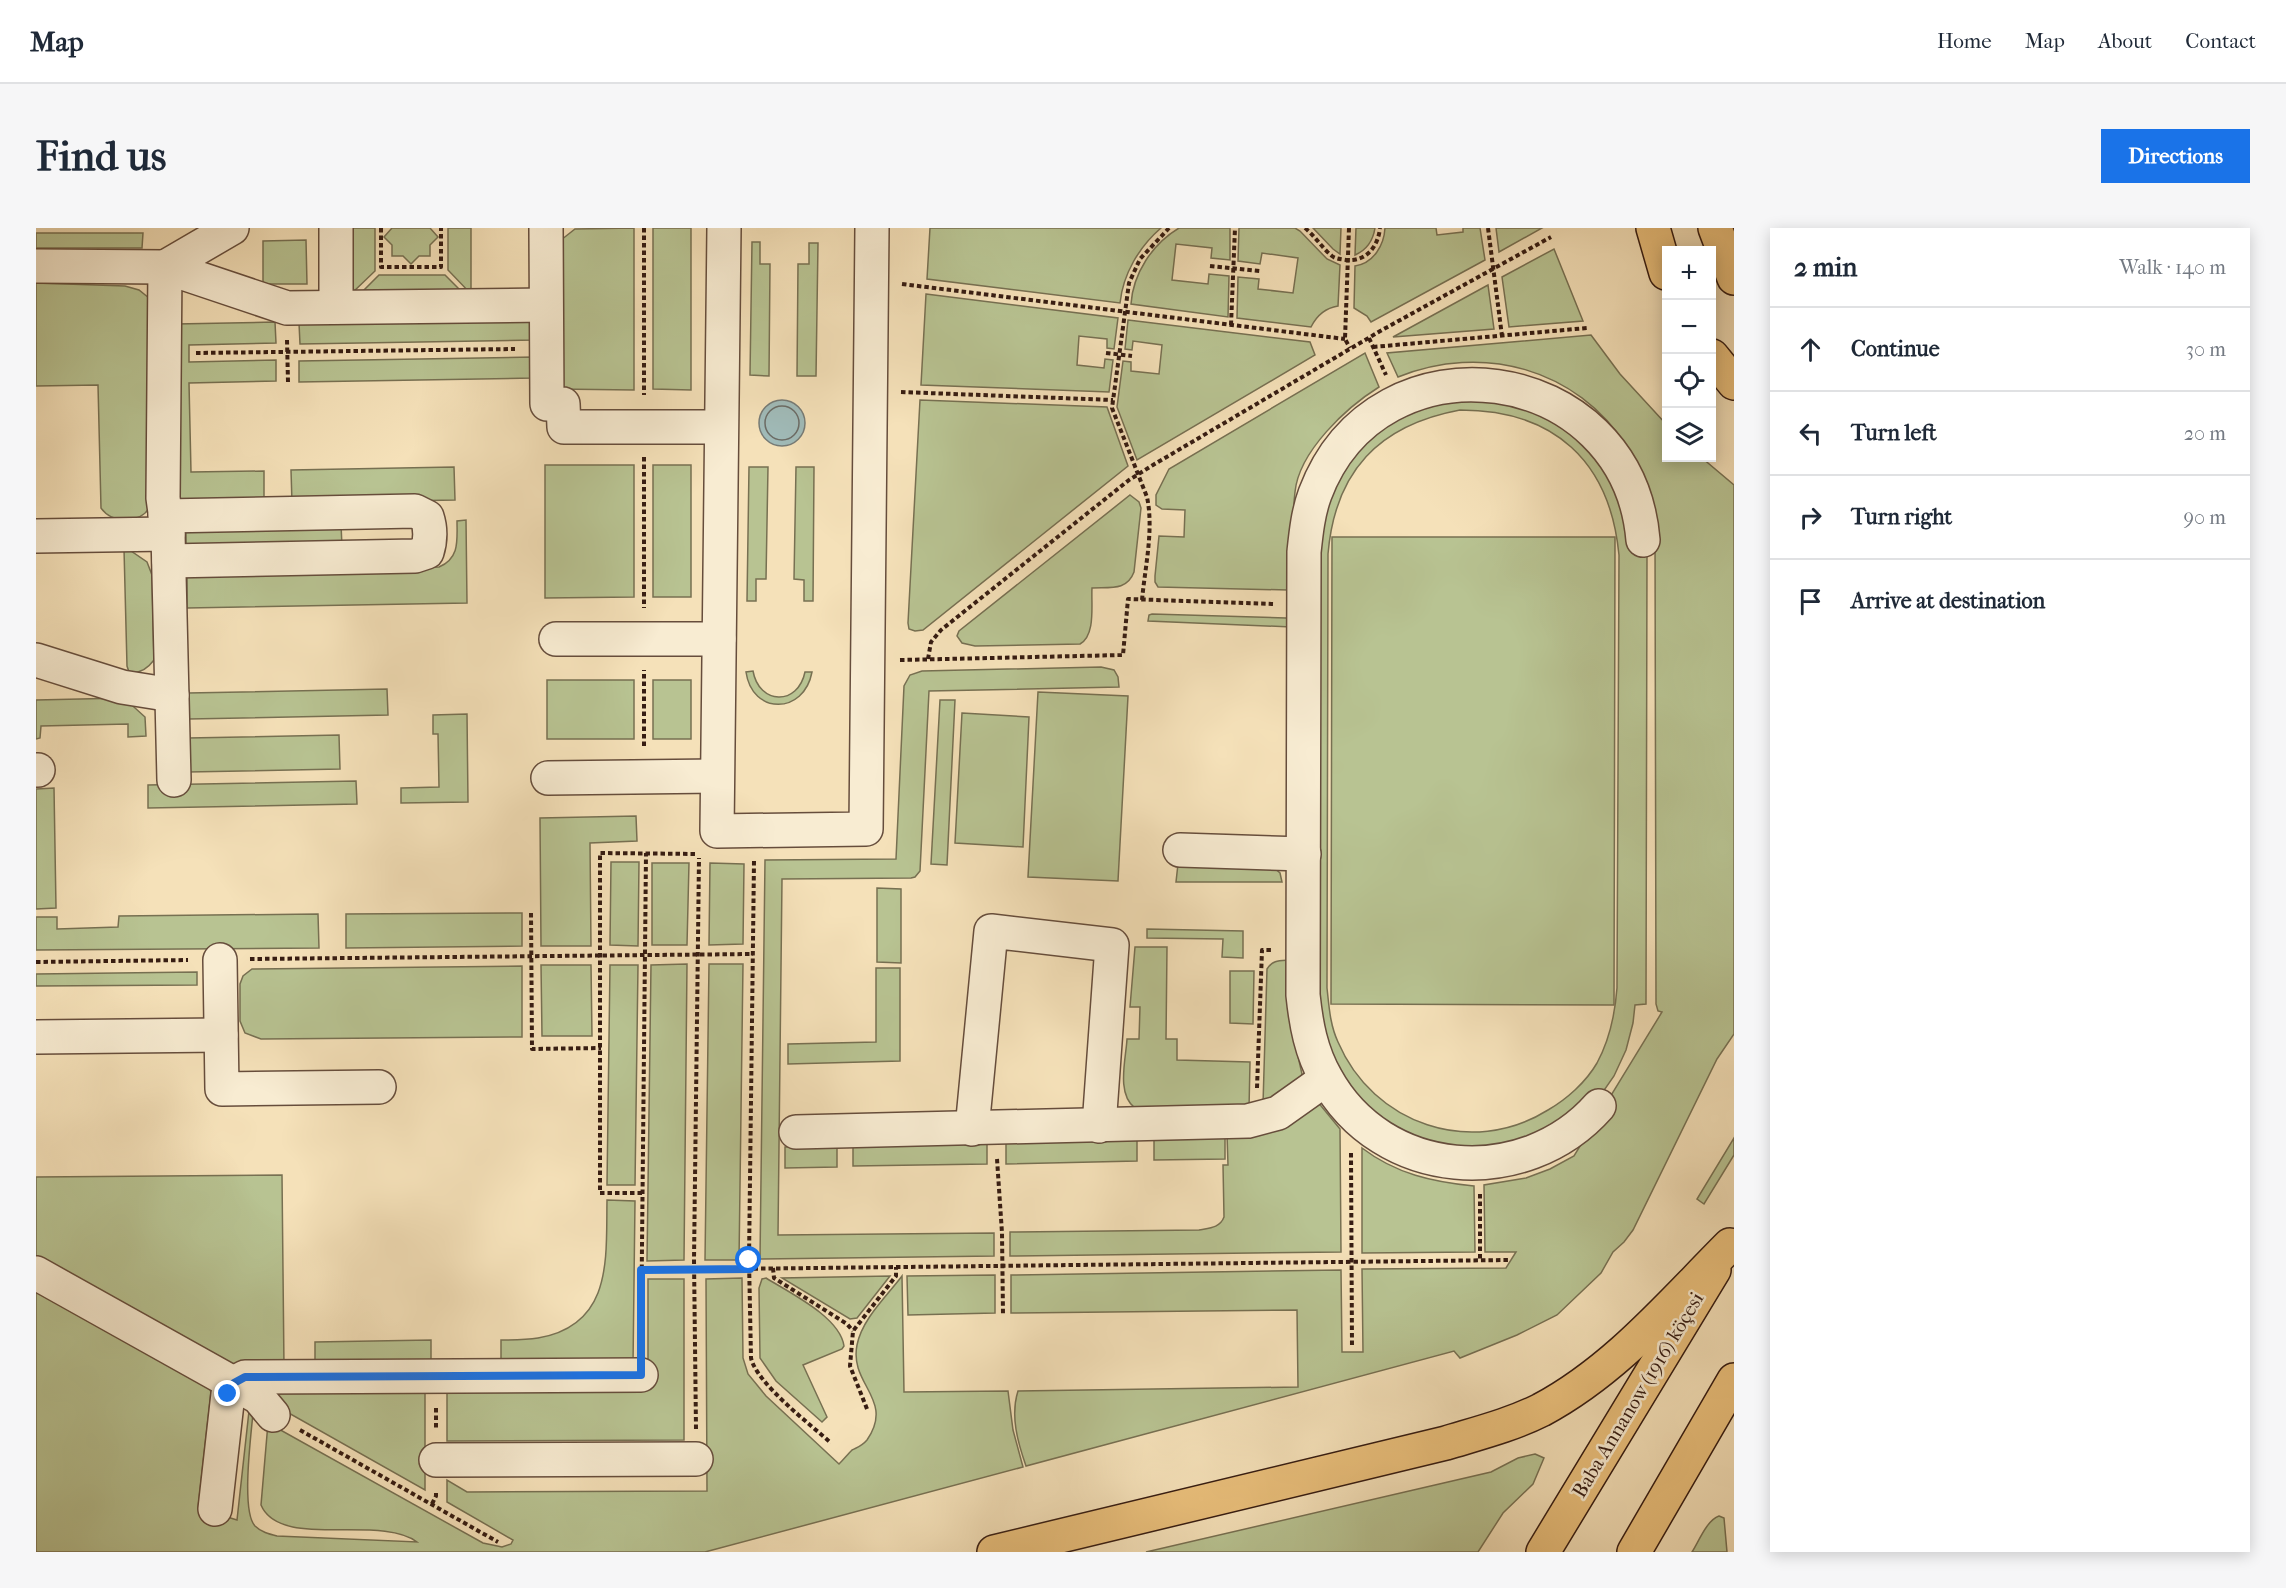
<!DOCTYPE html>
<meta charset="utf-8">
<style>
:root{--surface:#fff;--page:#f6f6f7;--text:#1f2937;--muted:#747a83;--line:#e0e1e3;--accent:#1a73e8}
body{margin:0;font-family:"IM FELL French Canon",serif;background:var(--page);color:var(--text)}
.controls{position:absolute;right:18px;top:18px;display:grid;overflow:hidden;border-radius:0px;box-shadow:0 3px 15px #0003}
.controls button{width:54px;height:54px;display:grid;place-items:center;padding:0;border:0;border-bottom:2px solid var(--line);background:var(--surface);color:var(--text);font:30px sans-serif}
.stop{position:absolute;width:18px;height:18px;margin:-14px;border:4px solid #1a73e8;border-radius:50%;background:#fff}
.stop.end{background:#1a73e8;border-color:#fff;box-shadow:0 2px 6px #0008}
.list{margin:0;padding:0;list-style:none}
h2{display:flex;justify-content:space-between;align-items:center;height:78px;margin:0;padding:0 24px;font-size:26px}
h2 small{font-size:20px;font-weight:400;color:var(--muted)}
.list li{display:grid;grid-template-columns:39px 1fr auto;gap:18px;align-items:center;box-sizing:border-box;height:84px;padding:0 24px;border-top:2px solid var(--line)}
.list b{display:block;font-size:22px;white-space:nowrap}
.list em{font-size:20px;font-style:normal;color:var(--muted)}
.icon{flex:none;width:33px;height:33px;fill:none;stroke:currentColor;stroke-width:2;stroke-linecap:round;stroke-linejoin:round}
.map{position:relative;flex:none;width:1698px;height:1324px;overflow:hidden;border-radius:0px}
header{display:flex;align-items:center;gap:36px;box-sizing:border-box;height:84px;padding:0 30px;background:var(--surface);border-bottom:2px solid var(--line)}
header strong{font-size:28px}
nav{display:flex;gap:33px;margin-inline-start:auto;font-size:21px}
.intro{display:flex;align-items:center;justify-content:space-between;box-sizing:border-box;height:144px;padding:0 36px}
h1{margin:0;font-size:42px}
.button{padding:15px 27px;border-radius:0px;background:var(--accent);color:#fff;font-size:21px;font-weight:700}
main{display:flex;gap:36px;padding:0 36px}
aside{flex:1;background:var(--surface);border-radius:0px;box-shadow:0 3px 15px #0003}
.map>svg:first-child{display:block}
.green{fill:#b8c392;stroke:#777052;stroke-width:1.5;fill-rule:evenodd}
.water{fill:#a0bbb9;stroke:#767b76;stroke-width:1.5}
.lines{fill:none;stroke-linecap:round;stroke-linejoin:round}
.shore{stroke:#6b6c66;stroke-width:1.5}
.minor-casing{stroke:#664d3c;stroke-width:36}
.major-casing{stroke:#361c12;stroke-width:36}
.highway-casing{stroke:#361c12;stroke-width:36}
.path{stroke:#361c12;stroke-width:4;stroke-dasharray:4.5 3;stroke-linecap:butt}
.minor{stroke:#f8ecd2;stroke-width:33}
.major{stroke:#eac07c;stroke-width:33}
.highway{stroke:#eac07c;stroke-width:33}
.route{stroke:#1a73e8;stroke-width:8}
.labels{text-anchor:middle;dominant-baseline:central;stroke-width:5;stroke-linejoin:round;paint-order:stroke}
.street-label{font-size:20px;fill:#361c12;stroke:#f8ecd2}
</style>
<header>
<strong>Map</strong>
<nav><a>Home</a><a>Map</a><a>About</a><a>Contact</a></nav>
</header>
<div class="intro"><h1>Find us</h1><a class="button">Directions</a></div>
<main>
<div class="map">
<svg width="1698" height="1324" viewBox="0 0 1698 1324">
<rect width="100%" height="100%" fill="#f5e1b9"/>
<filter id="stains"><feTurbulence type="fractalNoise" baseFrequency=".00333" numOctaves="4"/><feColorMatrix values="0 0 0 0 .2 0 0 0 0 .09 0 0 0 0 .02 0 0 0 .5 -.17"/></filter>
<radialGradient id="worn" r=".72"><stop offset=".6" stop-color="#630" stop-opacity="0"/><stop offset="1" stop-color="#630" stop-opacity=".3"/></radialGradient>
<!-- green -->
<g class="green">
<polygon points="316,0 339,0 339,43 316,65"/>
<polygon points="356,0 394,0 402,9 394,17 394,28 383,28 375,36 367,28 356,28 356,17 348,9"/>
<polygon points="412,0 435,0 435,66 412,42"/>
<polygon points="598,0 598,162 520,161 525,12 539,1"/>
<polygon points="617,0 655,0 655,162 617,161"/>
<path d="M894,0H1125C1103,19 1087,46 1084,75L891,51Z"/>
<path d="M1143,0H1194V32L1175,30L1176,20L1140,16L1136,52L1172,56L1173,46L1193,48L1192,89L1095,76C1097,46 1116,16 1143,0Z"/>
<path d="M1203,0H1259L1264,3L1291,31L1304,37L1302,78C1289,80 1281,87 1275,99L1201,90L1202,49L1223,51L1222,61L1257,65L1262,30L1226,25L1224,36L1202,33Z"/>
<polygon points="1277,0 1305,0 1304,26 1297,21"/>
<path d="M1320,0H1339C1337,13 1331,22 1319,27Z"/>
<path d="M1349,0H1400L1401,7L1427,4V0H1444L1449,32L1335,94L1331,88L1318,80L1319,38C1338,35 1348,17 1349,0Z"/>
<polygon points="1460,0 1506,0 1463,24"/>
<polygon points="0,5 107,5 106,20 0,20"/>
<polygon points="270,12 271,56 227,56 227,13"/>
<polygon points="716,14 724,14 724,36 734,36 733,148 714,147"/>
<polygon points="773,15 782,15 780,148 761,148 762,36 773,36"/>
<polygon points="1518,21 1547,93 1473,99 1466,49"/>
<polygon points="343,47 409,47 431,69 320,70"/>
<path d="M0,55L89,58L103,62L113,70L114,279C104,296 76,296 65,280L62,157L0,158Z"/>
<polygon points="1452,57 1458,101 1357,109"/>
<polygon points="890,66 1082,90 1078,121 1071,120 1071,111 1043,108 1041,137 1068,140 1069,131 1077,132 1073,164 885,157"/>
<polygon points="497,91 498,112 264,116 263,95"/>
<polygon points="1092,92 1274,114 1279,127 1101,232 1081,179 1087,133 1095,134 1095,143 1123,146 1126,117 1097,113 1096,122 1089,121"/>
<polygon points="239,94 240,115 153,117 153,134 240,132 240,153 153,155 155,244 228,243 228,276 149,277 138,266 140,96"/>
<path d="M1555,107L1584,146L1630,196V230H1666L1698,257V806L1681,831L1597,1002L1588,1014L1577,1024L1565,1045L1521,1087L1481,1107L1424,1130L1418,1123L990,1238C982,1215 974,1188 982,1163L1262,1159L1261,1082L975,1085V1047L1305,1042L1306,1124H1327L1326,1041L1470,1040L1480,1024H1449L1448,957L1490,950L1514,941L1538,928L1626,784L1622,783L1620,776L1619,305C1615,275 1608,245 1591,219C1541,140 1446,115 1362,149L1351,125Z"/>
<path d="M1329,125L1343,159C1311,179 1263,223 1259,264C1255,294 1259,326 1259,356L1252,362L1122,359L1119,354V348L1123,308L1148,309L1149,282L1126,281L1120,277V267L1133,241Z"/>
<polygon points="497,129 497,150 263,154 263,133"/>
<path d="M1466,165L1563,221L1611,325L1610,776L1599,777L1597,795L1590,822L1578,848L1562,871L1518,907L1409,926L1332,890L1285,822L1276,325L1297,244L1357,184ZM1424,182C1518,182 1574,233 1583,327L1581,760C1579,787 1574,811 1561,835C1550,854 1531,871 1512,882C1435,930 1337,896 1302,814C1294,797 1293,778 1291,760L1292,326C1299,243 1343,197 1424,182Z"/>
<polygon points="884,172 1071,179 1092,238 887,402 879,403 873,401 872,395"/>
<polygon points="509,237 598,237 598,369 509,370"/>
<rect x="617" y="237" width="38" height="132"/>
<polygon points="418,239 419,272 256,275 255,242"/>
<polygon points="713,239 732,239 730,351 720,351 720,373 711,373"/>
<polygon points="760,239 778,239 777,373 768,373 768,352 758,351"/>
<path d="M1094,267L1103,274L1105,280L1098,344C1091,363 1074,359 1056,360C1055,376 1060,407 1044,416L939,418L926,415L921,408L923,403Z"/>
<path d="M430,292L431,375L151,380V345L403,339C424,330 421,312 421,293Z"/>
<polygon points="305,296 306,319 150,322 150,299"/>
<polygon points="1296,309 1579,309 1578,777 1295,776"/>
<path d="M88,321H92L111,334L116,347L118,432C112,440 103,446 93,444L91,438Z"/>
<polygon points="1116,386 1250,390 1253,391 1255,399 1112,393 1113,387"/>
<polygon points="1065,439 1078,442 1082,449 1083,459 893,463 884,643 879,649 875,650 746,651 742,1007 958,1005 958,1028 724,1031 729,632 860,631 868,458 874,447 886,443"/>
<path d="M717,443C723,477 762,478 769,444H776C768,487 716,487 710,444Z"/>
<rect x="511" y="452" width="87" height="59"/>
<rect x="617" y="452" width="38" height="59"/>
<polygon points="351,461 352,487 153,491 152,465"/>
<polygon points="1002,464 1092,468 1082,653 992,649"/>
<polygon points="88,470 109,489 110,508 92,509 92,496 5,498 4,510 0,511 0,472"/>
<polygon points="904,472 919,472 911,637 895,636"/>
<polygon points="926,485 993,489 987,619 919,615"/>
<polygon points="431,486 432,574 365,575 365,560 403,559 402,506 397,506 397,487"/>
<polygon points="303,507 304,541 152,544 152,510"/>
<polygon points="320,553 321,576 112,580 112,557"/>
<polygon points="18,560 20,680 0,681 0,561"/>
<polygon points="600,588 601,613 554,615 555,718 505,718 504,590"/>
<polygon points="575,634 603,634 602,718 574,717"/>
<polygon points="616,635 653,635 651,717 616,717"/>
<polygon points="674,635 708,636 707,716 673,717"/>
<polygon points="1142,636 1237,639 1244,645 1246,654 1140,654"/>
<polygon points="841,660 865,661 865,735 841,734"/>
<polygon points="486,685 486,718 310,720 310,686"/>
<polygon points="282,686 283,720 0,722 0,689 21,689 21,701 82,699 83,688"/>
<polygon points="1111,701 1207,703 1207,730 1186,729 1187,711 1111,710"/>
<path d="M1099,719H1131L1130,811H1141V832L1214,834L1213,881L1099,880C1080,866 1090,831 1091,811H1103L1104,779H1094Z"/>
<path d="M1256,732L1259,815L1266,846L1264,850L1227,876L1231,741C1237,731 1245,733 1256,732Z"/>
<polygon points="651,736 648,1032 611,1033 615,737"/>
<polygon points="673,736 707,736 703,1032 669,1032"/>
<polygon points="555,737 556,808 506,808 505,737"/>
<polygon points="574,737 602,737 599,957 571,957"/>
<polygon points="486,738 486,809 225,811 209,805 204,793 204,756 207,748 216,741"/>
<polygon points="840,740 864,740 864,833 752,836 752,816 840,814"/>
<polygon points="1194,743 1218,743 1217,796 1194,795"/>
<polygon points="161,744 161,757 0,758 0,746"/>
<path d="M1281,873L1304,901L1305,1024L974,1028V1004L1163,1002C1173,1000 1184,1000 1188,989L1187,937H1192L1191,906Z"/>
<polygon points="1189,910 1189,931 1118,932 1118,911"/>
<polygon points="1698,910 1698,927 1668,976 1661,971"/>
<polygon points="1101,911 1101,933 970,936 970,914"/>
<polygon points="951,915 951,936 817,938 817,917"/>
<polygon points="801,917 801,939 749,940 749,919"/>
<path d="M1326,920C1360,946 1397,954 1438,958L1439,1024L1326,1025Z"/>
<polygon points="246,947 248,1140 205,1138 191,1135 0,1032 0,949"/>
<path d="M571,972L599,973L597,1137L465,1138V1112C477,1112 490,1112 502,1110C577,1097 570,1031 571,972Z"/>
<polygon points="959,1047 959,1085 872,1087 871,1048"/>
<polygon points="854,1048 821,1090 814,1091 746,1050"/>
<path d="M866,1048L868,1164L972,1163L977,1202L987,1239L669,1324H0V1060L173,1159L175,1164L162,1280L201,1292L213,1183L217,1185C215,1208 205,1283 219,1298C225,1304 233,1306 241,1308L381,1314C344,1286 244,1322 225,1277L232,1195L447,1315L466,1319L475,1316L477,1312L411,1274V1252L431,1264L671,1263L670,1051L706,1050L707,1130L712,1146L730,1168L803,1236C807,1232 812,1226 816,1222C822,1219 826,1218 831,1212C859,1171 813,1157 821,1117C826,1091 851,1068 866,1048Z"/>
<path d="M730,1050C754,1065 804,1089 808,1118L806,1121L767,1137L791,1189L786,1194L740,1153L724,1130L723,1060L726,1051Z"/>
<polygon points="612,1051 648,1051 648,1212 411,1213 411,1158 612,1157"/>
<polygon points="395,1112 395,1137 279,1139 279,1114"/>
<polygon points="389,1158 389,1262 242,1179 238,1164"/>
<polygon points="1499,1226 1508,1230 1497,1256 1467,1285 1442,1324 1110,1324 1455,1244 1482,1230"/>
<path d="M1683,1288L1688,1290L1691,1324H1656C1663,1313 1671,1292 1683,1288Z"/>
</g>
<!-- water -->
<circle class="water" cx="746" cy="195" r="23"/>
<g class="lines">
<!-- shore -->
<circle class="shore" cx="746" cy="195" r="17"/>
<defs>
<g id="minor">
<polyline points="300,0 300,79"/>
<polyline points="510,0 511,176 527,176 528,199 685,199"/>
<polyline points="688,0 681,603 830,601 836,0"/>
<polyline points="0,38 129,39 251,80 509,77"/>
<polyline points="129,39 127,270 132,306 138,552"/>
<polyline points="129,39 196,0"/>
<path d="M129,288L379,283L391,289C395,301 395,311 391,324L379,328L133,333"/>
<polyline points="0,308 132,306"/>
<polyline points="520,411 683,411"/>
<polyline points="0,432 86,459 136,467"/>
<polyline points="0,542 2,542"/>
<polyline points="512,550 681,548"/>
<polyline points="1144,622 1268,626"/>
<polyline points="184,732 186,861 343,859"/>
<polyline points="0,809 185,807"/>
<path d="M1563,878C1488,963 1346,952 1290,850C1275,824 1270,796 1267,767L1268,324C1270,305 1272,285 1279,266C1342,98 1592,132 1607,312"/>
<polyline points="936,901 955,703 1076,717 1063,898"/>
<polyline points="760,904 1212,893 1242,885 1290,851"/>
<polyline points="0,1045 222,1169 237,1187"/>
<polyline points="400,1232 660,1231"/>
<polyline points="179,1281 192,1166 198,1155 209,1149 605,1147"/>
</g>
<g id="major">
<polyline points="1617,0 1630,45"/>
<polyline points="1679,0 1698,50"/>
<polyline points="1676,128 1698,155"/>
<polyline points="1507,1324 1678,1042"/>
<polyline points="1598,1324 1698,1152"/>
</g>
<path id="highway" d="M958,1324L1410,1215C1443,1205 1475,1197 1505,1182C1580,1142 1635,1076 1694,1017"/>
</defs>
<!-- minor casing -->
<use href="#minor" class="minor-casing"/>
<!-- major casing -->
<use href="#major" class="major-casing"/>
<!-- highway casing -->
<use href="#highway" class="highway-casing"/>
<!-- path -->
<g class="path">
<polyline points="345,0 345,39 405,39 405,0"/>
<polyline points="608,0 608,167"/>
<path d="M1269,0C1279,8 1286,20 1296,28C1300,31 1304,31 1310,32C1330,34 1342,19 1344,0"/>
<polyline points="1313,0 1309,111 1314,120"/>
<polyline points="1452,0 1466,108"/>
<polyline points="1174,38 1224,43"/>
<polyline points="866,56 1309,111"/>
<polyline points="1195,97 1199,0"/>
<polyline points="1333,110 1350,147"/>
<polyline points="251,112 252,154"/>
<polyline points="1337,119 1551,100"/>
<polyline points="160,125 479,121"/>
<polyline points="1070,125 1096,128"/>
<polyline points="865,164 1077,172"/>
<polyline points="608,229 608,380"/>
<path d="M1106,372C1109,339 1118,302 1111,269L1076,180L1093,55L1104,31L1133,0"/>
<polyline points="892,431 895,414 905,402 1093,252 1117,237 1346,102 1515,9"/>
<polyline points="864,432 1087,427 1092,371 1237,376"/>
<polyline points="608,518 608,442"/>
<path d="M718,633L713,1032L715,1130C721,1156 774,1196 795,1215"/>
<polyline points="495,685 496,821 565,820"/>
<polyline points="214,731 717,726"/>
<polyline points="0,734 152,732"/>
<polyline points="1221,860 1226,722 1237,722"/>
<polyline points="1315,925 1316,1119"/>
<polyline points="961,931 966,1005 967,1086"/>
<polyline points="606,965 564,965 564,625 661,626"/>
<polyline points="1444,966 1444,1032"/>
<polyline points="737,1040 738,1050 811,1096 817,1103"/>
<polyline points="605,1042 1474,1032"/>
<polyline points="605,1116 610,625"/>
<polyline points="400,1180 400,1202"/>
<polyline points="831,1181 814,1138 817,1103 860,1048 860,1039"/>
<polyline points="660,1201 658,1032 663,630"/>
<polyline points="264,1202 462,1314"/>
<polyline points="396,1276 400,1268 400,1264"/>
</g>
<!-- minor -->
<use href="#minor" class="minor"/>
<!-- major -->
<use href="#major" class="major"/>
<!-- highway -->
<use href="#highway" class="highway"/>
</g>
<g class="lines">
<!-- route -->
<polyline class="route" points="192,1166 198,1155 209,1149 605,1147 605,1042 714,1041 713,1032"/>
</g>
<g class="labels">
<!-- street labels -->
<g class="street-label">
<text transform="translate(1602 1167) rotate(-59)">Baba Annanow (1916) köçesi</text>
</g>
</g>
<rect width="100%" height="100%" filter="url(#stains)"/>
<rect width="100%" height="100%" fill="url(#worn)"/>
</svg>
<div class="controls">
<button>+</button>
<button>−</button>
<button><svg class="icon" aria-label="locate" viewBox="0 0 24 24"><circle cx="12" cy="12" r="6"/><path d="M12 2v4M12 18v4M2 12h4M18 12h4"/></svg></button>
<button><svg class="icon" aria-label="layers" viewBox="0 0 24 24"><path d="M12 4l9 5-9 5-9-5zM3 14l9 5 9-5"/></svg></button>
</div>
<div class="stop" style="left:713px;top:1032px"></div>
<div class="stop end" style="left:192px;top:1166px"></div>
</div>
<aside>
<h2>2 min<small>Walk · 140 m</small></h2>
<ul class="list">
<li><svg class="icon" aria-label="ahead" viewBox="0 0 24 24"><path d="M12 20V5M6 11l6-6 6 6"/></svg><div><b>Continue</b></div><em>30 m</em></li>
<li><svg class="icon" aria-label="left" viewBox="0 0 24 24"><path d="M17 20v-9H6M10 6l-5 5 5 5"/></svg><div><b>Turn left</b></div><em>20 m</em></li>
<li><svg class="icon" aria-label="right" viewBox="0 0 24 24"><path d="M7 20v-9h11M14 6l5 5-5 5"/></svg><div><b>Turn right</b></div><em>90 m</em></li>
<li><svg class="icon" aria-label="arrive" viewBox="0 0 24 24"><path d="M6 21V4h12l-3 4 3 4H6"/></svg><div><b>Arrive at destination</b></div></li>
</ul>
</aside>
</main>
